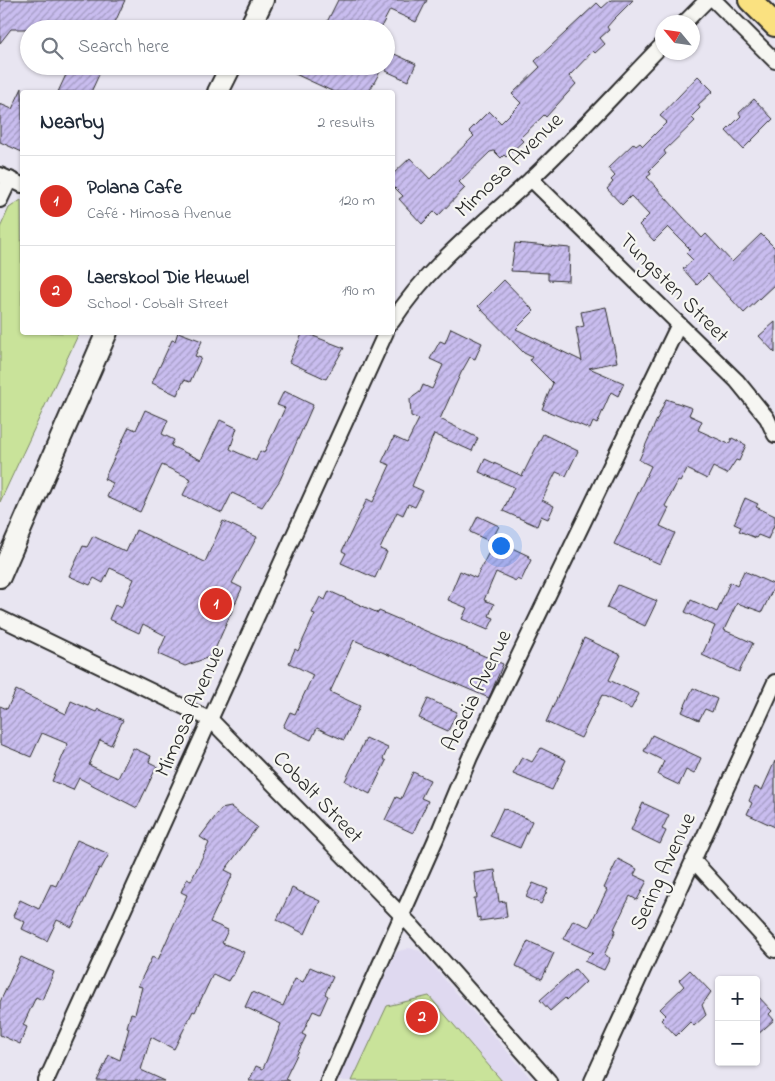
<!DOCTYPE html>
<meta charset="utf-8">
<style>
:root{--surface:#fff;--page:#f2f2f3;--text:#1f2937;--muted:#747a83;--line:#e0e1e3;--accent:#d93025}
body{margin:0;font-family:"Indie Flower",sans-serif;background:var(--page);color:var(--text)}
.controls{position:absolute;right:15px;bottom:15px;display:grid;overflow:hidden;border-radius:5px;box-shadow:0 1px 4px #0004}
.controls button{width:45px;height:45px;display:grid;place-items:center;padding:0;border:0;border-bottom:1px solid var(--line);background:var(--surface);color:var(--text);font:25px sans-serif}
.compass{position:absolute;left:655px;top:15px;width:45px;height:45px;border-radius:50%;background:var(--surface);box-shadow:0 1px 4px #0004;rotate:299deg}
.you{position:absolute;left:500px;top:545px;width:18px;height:18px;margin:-12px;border:4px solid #fff;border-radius:50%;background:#1a73e8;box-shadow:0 0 0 8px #1a73e833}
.badge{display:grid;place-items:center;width:32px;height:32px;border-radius:50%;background:var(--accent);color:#fff;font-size:16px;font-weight:700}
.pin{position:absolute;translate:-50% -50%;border:2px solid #fff;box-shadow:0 1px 5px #0006}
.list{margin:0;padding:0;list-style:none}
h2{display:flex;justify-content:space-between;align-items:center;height:65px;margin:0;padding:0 20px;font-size:21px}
h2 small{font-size:16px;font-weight:400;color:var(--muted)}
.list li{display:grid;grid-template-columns:32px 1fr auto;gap:15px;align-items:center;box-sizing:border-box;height:90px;padding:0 20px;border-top:1px solid var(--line)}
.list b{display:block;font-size:19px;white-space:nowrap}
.list p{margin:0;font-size:16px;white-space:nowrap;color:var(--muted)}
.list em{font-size:16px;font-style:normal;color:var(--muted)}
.icon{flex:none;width:28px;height:28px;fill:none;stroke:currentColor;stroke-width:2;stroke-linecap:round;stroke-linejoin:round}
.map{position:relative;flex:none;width:775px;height:1081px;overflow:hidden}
.search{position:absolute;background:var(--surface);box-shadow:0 1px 4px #0004;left:20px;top:20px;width:375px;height:55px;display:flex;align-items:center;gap:12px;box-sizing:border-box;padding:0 18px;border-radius:28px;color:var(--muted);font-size:19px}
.panel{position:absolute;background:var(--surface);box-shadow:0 1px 4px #0004;left:20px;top:90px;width:375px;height:245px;border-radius:5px}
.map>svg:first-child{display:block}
.built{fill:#dfd9f0}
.grass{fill:#c9e39a;stroke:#7a8762}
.building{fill:url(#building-hatch);stroke:#2b2b2b}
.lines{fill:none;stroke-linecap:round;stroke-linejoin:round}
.minor-casing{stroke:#2b2b2b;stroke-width:18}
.secondary-casing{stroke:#2b2b2b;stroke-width:24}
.primary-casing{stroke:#2b2b2b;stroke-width:26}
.minor{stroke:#f6f6f2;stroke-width:14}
.secondary{stroke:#f6f6f2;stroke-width:20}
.primary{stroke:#fae180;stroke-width:22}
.labels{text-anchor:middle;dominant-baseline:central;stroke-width:4.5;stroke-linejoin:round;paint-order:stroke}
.street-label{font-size:22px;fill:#2b2b2b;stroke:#f6f6f2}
</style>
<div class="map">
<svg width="775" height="1081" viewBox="0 0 775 1081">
<defs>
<pattern id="building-hatch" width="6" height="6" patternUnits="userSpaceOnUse" patternTransform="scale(1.25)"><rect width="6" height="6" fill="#c9bdef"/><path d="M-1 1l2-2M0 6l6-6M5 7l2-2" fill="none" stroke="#a39ac2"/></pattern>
</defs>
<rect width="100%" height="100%" fill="#e8e5f1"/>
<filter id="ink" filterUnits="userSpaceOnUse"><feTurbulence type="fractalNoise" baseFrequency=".02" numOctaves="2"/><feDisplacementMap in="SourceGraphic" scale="10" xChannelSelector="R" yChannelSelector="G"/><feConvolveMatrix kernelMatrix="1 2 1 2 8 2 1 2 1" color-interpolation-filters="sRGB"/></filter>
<g filter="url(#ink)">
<!-- built -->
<polygon class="built" points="409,948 420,951 533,1081 337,1081 396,952"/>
<!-- grass -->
<g class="grass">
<polygon points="21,200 22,332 79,333 0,502 0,228 9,208"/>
<polygon points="429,996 502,1081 352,1081 387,1006"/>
</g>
<!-- building -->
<g class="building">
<polygon points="0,0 125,0 112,29 11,29 0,43"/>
<polygon points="338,0 427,0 416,22 390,10 380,29 337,29 326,24"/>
<polygon points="611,0 633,0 613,20 607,27 609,30 600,38 605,44 595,53 593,51 569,76 576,84 546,117 544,115 520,138 523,141 506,157 504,155 501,158 494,151 490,152 459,182 465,188 438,216 434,212 422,224 399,199 403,196 392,185 392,175 410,158 430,179 474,136 469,131 489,111 501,123 521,103 512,94 540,67 535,61 597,3 602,8"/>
<polygon points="386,50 416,64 408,81 386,71"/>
<polygon points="70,66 103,66 91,92 58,92"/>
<polygon points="278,66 383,66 369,92 334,92"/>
<polygon points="698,76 713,91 698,105 700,108 691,117 695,121 664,151 666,154 649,171 651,174 647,177 702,238 706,234 732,262 761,234 775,248 775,284 744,313 708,274 697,285 683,269 693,260 686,253 690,249 668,227 654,241 639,225 649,215 631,196 622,205 607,189 613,182 611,180 615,176 608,168 634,143 636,146 640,143 643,146 667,122 660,116"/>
<polygon points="22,88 22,152 0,142 0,104 12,109"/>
<polygon points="754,99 773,119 743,149 726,131 741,116 739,113"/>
<polygon points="515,243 570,248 569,281 548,280 548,273 511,271"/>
<polygon points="504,280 534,311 516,329 582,361 576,328 584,326 581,312 606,307 617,362 589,368 624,383 618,396 611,392 597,424 593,422 590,429 542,409 553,383 530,360 532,357 524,353 478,306"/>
<polygon points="775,322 775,353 759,336"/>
<polygon points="451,328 482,343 475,359 470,357 461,373 440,419 478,438 472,451 434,434 412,486 423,491 415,507 408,504 403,515 397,512 380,549 387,552 375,578 341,563 346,553 342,551 367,499 373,502 390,465 382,462 394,437 407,443 419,419 411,416 410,399 420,392 423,385 432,389 443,365 430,359 440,341 445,343"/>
<polygon points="178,332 202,341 195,356 201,358 190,382 184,380 177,395 152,383 172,340 175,341"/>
<polygon points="303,332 344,348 326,379 289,362"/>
<polygon points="284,391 313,405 280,480 262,507 232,493 222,513 183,495 191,479 162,465 140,512 107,497 113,483 104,479 129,427 136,430 145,410 168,420 162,434 174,440 171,446 201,460 220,420 237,428 230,449 256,461 260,451 264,453 285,408 277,405"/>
<polygon points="666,399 692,408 689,415 702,421 698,430 729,444 732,438 746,445 739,461 736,460 727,474 713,467 707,479 687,469 680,482 678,481 665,506 669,508 660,526 675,533 660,564 614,544 651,466 639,460"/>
<polygon points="543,434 578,451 566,476 556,472 542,500 554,506 548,519 541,516 537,526 503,511 514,487 479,472 485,459 522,476"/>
<polygon points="745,498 758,504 756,507 775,516 775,523 768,539 758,535 756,538 739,531 741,527 734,524"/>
<polygon points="478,516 499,526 491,542 470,532"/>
<polygon points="223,521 257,537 232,583 242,588 212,656 185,666 158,654 166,636 143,624 139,633 109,619 115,605 121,608 134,579 110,568 103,583 94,578 90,585 69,576 83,546 87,547 93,536 126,552 136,530 205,562"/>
<polygon points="495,540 529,556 528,558 531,560 521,581 517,579 516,581 496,572 484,600 494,604 489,616 494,618 488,630 462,619 467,608 448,600 460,571 476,578"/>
<polygon points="744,571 775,585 762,612 737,603 724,630 753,643 739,672 702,655 715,626 685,612 691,600 717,612 730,582 737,586"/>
<polygon points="618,585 657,601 645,626 607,608"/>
<polygon points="329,591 378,613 379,611 503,664 489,698 354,640 330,692 360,706 344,740 317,728 311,740 283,727 290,712 295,714 313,675 289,663 295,649 298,651 315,614 312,613 320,597 325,600"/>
<polygon points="584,638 621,655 609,680 639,694 631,709 602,695 581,738 546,722"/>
<polygon points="693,688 717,699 712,712 705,709 699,720 682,712"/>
<polygon points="16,690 66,714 71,701 96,712 98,709 123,720 111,745 100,740 89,765 118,778 133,748 151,756 149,762 157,766 137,808 79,778 73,790 52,781 68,744 42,733 31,757 0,744 0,706 7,709"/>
<polygon points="428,699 457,712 448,731 419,718"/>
<polygon points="652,735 701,758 694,774 686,770 679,785 658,775 664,761 644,751"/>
<polygon points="366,738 388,748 383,759 386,761 370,794 345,781"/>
<polygon points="541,748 566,760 552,790 513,774 522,757 532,762"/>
<polygon points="775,761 775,827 747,814 752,803 749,801 755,787 762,790"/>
<polygon points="413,772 430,780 421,798 428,801 413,833 385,820 396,797 401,799"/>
<polygon points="643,803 669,815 662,829 666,831 660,844 631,830"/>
<polygon points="231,807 257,827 225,870 233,874 210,922 228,930 222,943 244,952 233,976 231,976 228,981 213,974 195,1012 193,1011 174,1049 151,1037 141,1070 165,1081 97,1081 109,1055 120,1060 129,1028 127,1027 131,1013 135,1014 142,987 138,986 152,957 158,960 187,895 181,892 187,879 191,881 209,843 200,837 221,809"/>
<polygon points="503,808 532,821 520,848 490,836"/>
<polygon points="77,840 109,854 101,869 99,868 72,927 57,920 47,941 22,929 25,922 13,916 20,900 39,909 51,884 56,886"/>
<polygon points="618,859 637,869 634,875 647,881 637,900 630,896 614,929 616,930 604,955 610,958 604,970 584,961 593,953 563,939 573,920 589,927 607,890 604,888"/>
<polygon points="495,870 499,902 505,901 507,917 480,921 480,917 477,918 474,898 477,898 474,873"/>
<polygon points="533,883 548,889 541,904 526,897"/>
<polygon points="292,888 320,901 305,934 277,920"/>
<polygon points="528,941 554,953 542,979 516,966"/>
<polygon points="21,957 54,972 42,1000 36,997 23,1025 27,1027 20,1044 0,1035 0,1002"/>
<polygon points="310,967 333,977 325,994 328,996 320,1014 313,1011 302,1034 306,1036 285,1079 289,1081 249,1081 256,1066 263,1069 281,1024 245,1007 252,992 283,1006 295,979 303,982"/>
<polygon points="575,969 586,982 567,1000 565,998 550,1011 540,1000"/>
<polygon points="690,970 711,992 702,1005 706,1015 694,1026 690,1022 676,1036 661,1020 666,1015 660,1009 684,986 679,980"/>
<polygon points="756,994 772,1011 769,1014 774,1020 756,1036"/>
</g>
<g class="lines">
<defs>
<g id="minor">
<polyline points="714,0 775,61"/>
<polyline points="685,22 707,0"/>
<polyline points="0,175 22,185"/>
<polyline points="531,179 737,381 767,418 775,435"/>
<polyline points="0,200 10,179"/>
<path d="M392,322C428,266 481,225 529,181C575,138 618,90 662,45"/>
<polyline points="0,618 211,720 412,926 549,1081"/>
<polyline points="693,860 775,950"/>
<polyline points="46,1081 386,332"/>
<polyline points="328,1081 435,841 470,757 679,324"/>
<polyline points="592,1081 775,682"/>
</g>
<g id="secondary">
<polyline points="249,29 263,0"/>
<polyline points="218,92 231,66"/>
<polyline points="0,577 107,332"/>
</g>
<polyline id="primary" points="750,0 775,25"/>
</defs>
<!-- minor casing -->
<use href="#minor" class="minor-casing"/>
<!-- secondary casing -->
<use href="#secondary" class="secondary-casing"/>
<!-- primary casing -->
<use href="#primary" class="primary-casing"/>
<!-- minor -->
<use href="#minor" class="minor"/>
<!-- secondary -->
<use href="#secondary" class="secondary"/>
<!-- primary -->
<use href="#primary" class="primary"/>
</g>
</g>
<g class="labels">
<!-- street labels -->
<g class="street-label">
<text transform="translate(510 166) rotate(-44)">Mimosa Avenue</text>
<text transform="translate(673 289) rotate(45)">Tungsten Street</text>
<text transform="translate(478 691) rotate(-64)">Acacia Avenue</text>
<text transform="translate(191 712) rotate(-66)">Mimosa Avenue</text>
<text transform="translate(317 798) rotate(46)">Cobalt Street</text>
<text transform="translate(664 872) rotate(-65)">Sering Avenue</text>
</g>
</g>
</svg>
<div class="controls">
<button>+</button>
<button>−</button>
</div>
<svg class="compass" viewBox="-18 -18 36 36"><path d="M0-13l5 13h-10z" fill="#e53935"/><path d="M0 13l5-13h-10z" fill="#747a83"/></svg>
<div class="you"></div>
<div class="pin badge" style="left:216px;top:604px">1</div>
<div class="pin badge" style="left:422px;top:1017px">2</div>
<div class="search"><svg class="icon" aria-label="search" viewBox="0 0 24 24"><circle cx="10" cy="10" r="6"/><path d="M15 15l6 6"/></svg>Search here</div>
<section class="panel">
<h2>Nearby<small>2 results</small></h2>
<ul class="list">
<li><span class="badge">1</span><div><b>Polana Cafe</b><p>Café · Mimosa Avenue</p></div><em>120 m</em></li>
<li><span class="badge">2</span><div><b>Laerskool Die Heuwel</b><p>School · Cobalt Street</p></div><em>190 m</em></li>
</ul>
</section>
</div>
